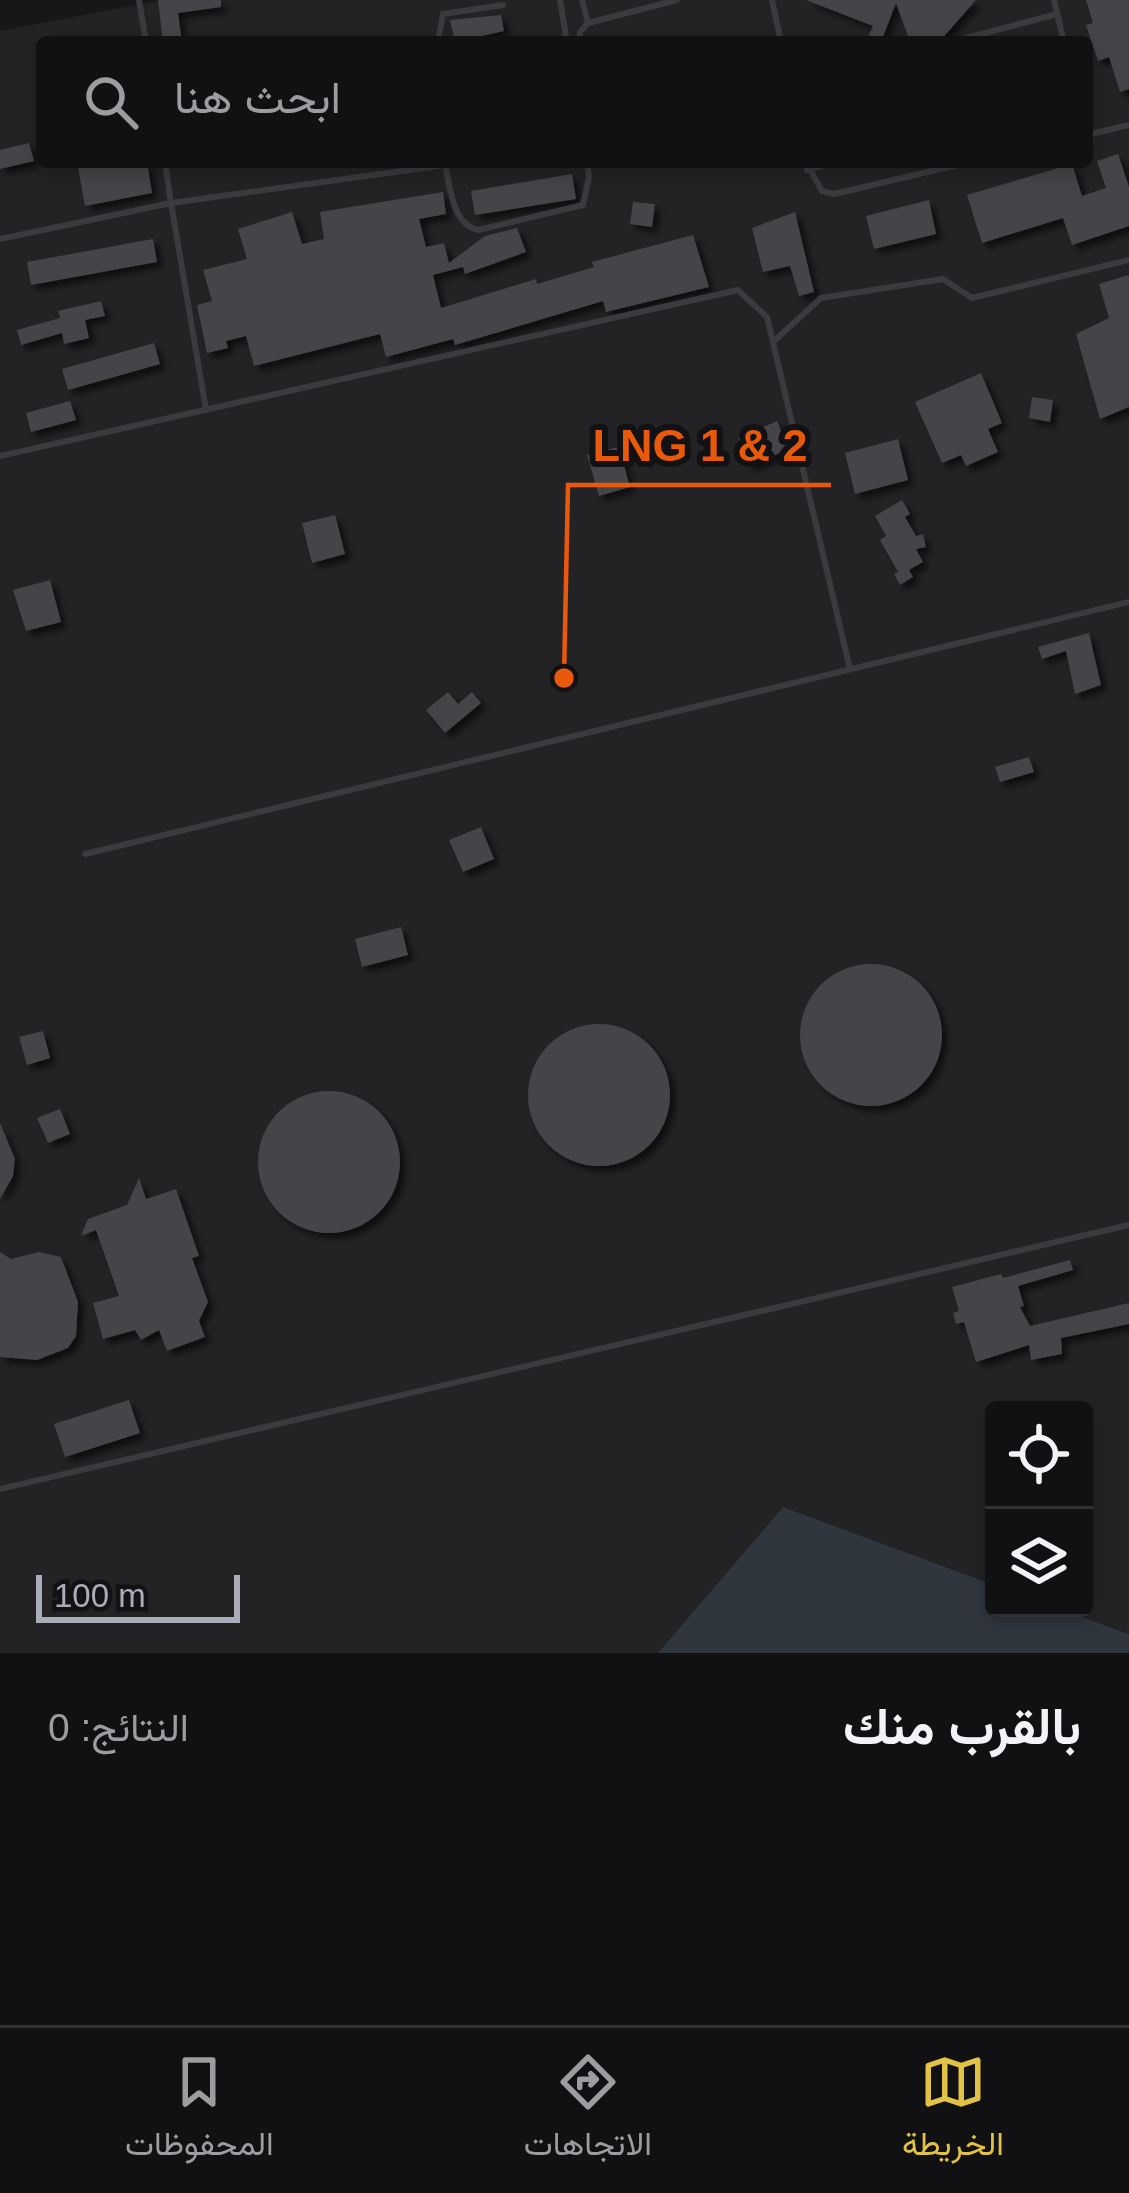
<!DOCTYPE html>
<html lang="ar">
<meta charset="utf-8">
<style>
:root{--surface:#111113;--page:#1e1f21;--text:#f1f3f6;--muted:#9c9da0;--line:#303133;--accent:#e2c246}
body{margin:0;font-family:Helvetica,Vazirmatn,sans-serif;background:var(--page);color:var(--text);direction:rtl}
.controls{position:absolute;right:36px;bottom:36px;display:grid;overflow:hidden;border-radius:12px;box-shadow:0 6px 18px #0003}
.controls button{width:108px;height:108px;display:grid;place-items:center;padding:0;border:0;border-bottom:3px solid var(--line);background:var(--surface);color:var(--text);font:60px sans-serif}
.scale{position:absolute;left:36px;bottom:30px;width:204px;box-sizing:border-box;padding-left:12px;border:6px solid #aaadb7;border-top:0;font-size:33px;line-height:42px;white-space:nowrap;color:#aaadb7;-webkit-text-stroke:9px #121214;paint-order:stroke}
.list{margin:0;padding:0;list-style:none}
h2{display:flex;justify-content:space-between;align-items:center;height:156px;margin:0;padding:0 48px;font-size:51px}
h2 small{font-size:39px;font-weight:400;color:var(--muted)}
.icon{flex:none;width:66px;height:66px;fill:none;stroke:currentColor;stroke-width:2;stroke-linecap:round;stroke-linejoin:round}
.map{position:relative;flex:none;width:1129px;height:1653px;overflow:hidden;direction:ltr}
.search{position:absolute;background:var(--surface);box-shadow:0 6px 18px #0003;left:36px;right:36px;top:36px;height:132px;display:flex;align-items:center;gap:30px;box-sizing:border-box;padding:0 42px;border-radius:12px;color:var(--muted);font-size:45px}
.sheet{height:372px;background:var(--surface)}
nav{display:flex;justify-content:space-around;align-items:center;box-sizing:border-box;height:168px;border-top:3px solid var(--line);background:var(--surface);font-size:33px;color:var(--muted)}
nav a{display:grid;justify-items:center;gap:6px}
nav .on{color:var(--accent)}
.map>svg:first-child{display:block}
.built{fill:#232326;fill-rule:evenodd}
.water{fill:#30363e}
.building{fill:#444449;filter:url(#shadow)}
.lines{fill:none;stroke-linecap:round;stroke-linejoin:round}
.service{stroke:#3a3a3f;stroke-width:6}
.leader{fill:none;stroke:#e8590c;stroke-width:4.5}
.callout-dot{fill:#e8590c;stroke:#121214;stroke-width:4.5}
.callout-label{font-size:45px;text-anchor:middle;font-weight:bold;fill:#e8590c;stroke:#121214;stroke-width:12;stroke-linejoin:round;paint-order:stroke}
</style>
<div class="map">
<svg width="1129" height="1653" viewBox="0 0 1129 1653">
<defs>
<filter id="shadow"><feDropShadow dx="5.5" dy="5.5" stdDeviation="3" flood-color="#0009"/></filter>
</defs>
<rect width="100%" height="100%" fill="#171719"/>
<!-- built -->
<path class="built" d="M162,0H1129V1634L1057,1608H1084V1410H994V1585L783,1507L658,1653H0V31ZM42,42H1087V162H42Z"/>
<!-- water -->
<polygon class="water" points="783,1507 994,1585 994,1608 1057,1608 1129,1634 1129,1653 658,1653"/>
<!-- building -->
<g class="building">
<polygon points="158,0 221,0 221,7 178,13 182,42 163,42"/>
<polygon points="806,0 976,0 939,42 914,42 908,36 896,3 881,42 868,37 873,26"/>
<polygon points="1086,0 1129,0 1129,89 1120,92 1109,57 1098,61 1086,25 1093,23"/>
<polygon points="501,15 504,31 455,42 450,20"/>
<polygon points="29,143 34,161 0,169 0,150"/>
<polygon points="1118,154 1129,187 1129,226 1072,245 1063,218 982,243 967,195 1072,164 1082,196 1106,188 1097,161"/>
<polygon points="77,162 147,162 152,193 85,206"/>
<polygon points="572,174 576,199 475,215 471,191"/>
<polygon points="443,192 446,214 419,219 426,247 444,243 449,263 485,236 517,228 526,252 465,274 463,267 433,275 441,308 536,279 537,284 594,267 592,262 693,235 709,287 606,312 603,301 455,345 453,339 386,357 380,334 254,366 246,336 226,341 228,348 207,353 197,305 212,301 203,270 247,259 238,229 292,212 302,244 324,239 320,212"/>
<polygon points="929,200 936,234 874,249 866,216"/>
<polygon points="633,202 655,204 652,227 630,224"/>
<polygon points="795,212 814,292 799,296 790,266 763,272 752,228"/>
<polygon points="153,239 157,262 31,285 27,262"/>
<polygon points="1129,275 1129,407 1100,419 1076,334 1109,318 1099,284"/>
<polygon points="101,301 105,316 85,320 89,338 64,344 62,333 21,345 17,330 60,318 58,311"/>
<polygon points="154,343 160,364 68,390 62,369"/>
<polygon points="981,373 1002,423 988,429 998,452 966,466 961,455 942,463 915,402"/>
<polygon points="1032,397 1053,400 1050,422 1029,418"/>
<polygon points="70,401 76,420 31,432 26,413"/>
<polygon points="777,421 789,449 750,466 738,438"/>
<polygon points="898,439 908,480 855,494 845,453"/>
<polygon points="619,447 630,487 599,496 587,455"/>
<polygon points="902,500 910,514 905,517 916,536 923,534 926,547 916,549 923,562 909,570 913,577 900,585 894,574 898,572 880,540 886,536 875,516"/>
<polygon points="335,515 345,554 312,563 302,523"/>
<polygon points="50,580 61,622 26,631 13,590"/>
<polygon points="1089,633 1101,685 1075,694 1066,651 1042,659 1038,647"/>
<polygon points="448,692 458,704 472,692 481,703 445,733 426,710"/>
<polygon points="1029,757 1034,772 1000,782 995,767"/>
<polygon points="481,827 494,859 463,872 449,840"/>
<polygon points="401,927 408,955 362,967 355,939"/>
<circle cx="871" cy="1035" r="71"/>
<circle cx="599" cy="1095" r="71"/>
<polygon points="43,1031 50,1058 27,1065 19,1037"/>
<circle cx="329" cy="1162" r="71"/>
<polygon points="60,1109 70,1134 48,1143 37,1118"/>
<polygon points="0,1123 15,1159 13,1176 0,1199"/>
<polygon points="139,1178 146,1199 176,1189 199,1256 192,1258 208,1302 199,1321 205,1337 167,1351 159,1330 141,1340 135,1330 103,1339 93,1303 119,1296 96,1230 81,1236 88,1219 127,1205"/>
<polygon points="0,1252 11,1259 39,1252 61,1257 78,1302 76,1336 68,1348 37,1360 0,1357"/>
<polygon points="1070,1260 1073,1270 1018,1286 1024,1306 1020,1307 1030,1326 1129,1303 1129,1324 1061,1338 1062,1354 1031,1360 1029,1345 976,1362 964,1322 956,1324 953,1313 959,1311 952,1287 1001,1274 1003,1278"/>
<polygon points="129,1400 140,1433 65,1457 54,1424"/>
</g>
<g class="lines">
<!-- service -->
<g class="service">
<polyline points="139,0 146,42"/>
<polyline points="560,0 567,42"/>
<polyline points="582,0 588,23"/>
<polyline points="772,0 781,42"/>
<polyline points="1054,0 1064,42"/>
<polyline points="438,42 443,14 503,5"/>
<polyline points="541,42 566,38"/>
<polyline points="579,42 580,32 588,23 677,0"/>
<polyline points="951,42 1057,14"/>
<polyline points="1087,135 1129,125"/>
<polyline points="165,162 171,203 467,162"/>
<polyline points="806,162 822,191 834,194 970,162"/>
<path d="M445,166C451,189 452,224 478,230L583,205L589,177L587,162"/>
<polyline points="807,170 836,162"/>
<polyline points="0,239 171,203 206,410"/>
<polyline points="773,342 821,298 943,279 972,298 1129,260"/>
<polyline points="0,456 738,290 767,317 850,669"/>
<polyline points="85,854 1129,602"/>
<polyline points="0,1489 1129,1225"/>
</g>
</g>
<!-- callouts -->
<path class="leader" d="M564 678L568 485H831"/>
<circle class="callout-dot" cx="564" cy="678" r="12"/>
<g class="callout-label">
<text x="700" y="461">LNG 1 &amp; 2</text>
</g>
</svg>
<div class="controls">
<button><svg class="icon" aria-label="locate" viewBox="0 0 24 24"><circle cx="12" cy="12" r="6"/><path d="M12 2v4M12 18v4M2 12h4M18 12h4"/></svg></button>
<button><svg class="icon" aria-label="layers" viewBox="0 0 24 24"><path d="M12 4l9 5-9 5-9-5zM3 14l9 5 9-5"/></svg></button>
</div>
<div class="scale">100 m</div>
<div class="search"><svg class="icon" aria-label="search" viewBox="0 0 24 24"><circle cx="10" cy="10" r="6"/><path d="M15 15l6 6"/></svg>ابحث هنا</div>
</div>
<section class="sheet">
<h2>بالقرب منك<small>النتائج: 0</small></h2>
<ul class="list">
</ul>
</section>
<nav>
<a class="on"><svg class="icon" aria-label="map" viewBox="0 0 24 24"><path d="M3 6l6-2 6 2 6-2v14l-6 2-6-2-6 2zM9 4v14M15 6v14"/></svg>الخريطة</a>
<a><svg class="icon" aria-label="directions" viewBox="0 0 24 24"><path d="M12 3l9 9-9 9-9-9zM9 14v-3h6M13 9l2 2-2 2"/></svg>الاتجاهات</a>
<a><svg class="icon" aria-label="saved" viewBox="0 0 24 24"><path d="M7 4h10v16l-5-4-5 4z"/></svg>المحفوظات</a>
</nav>
